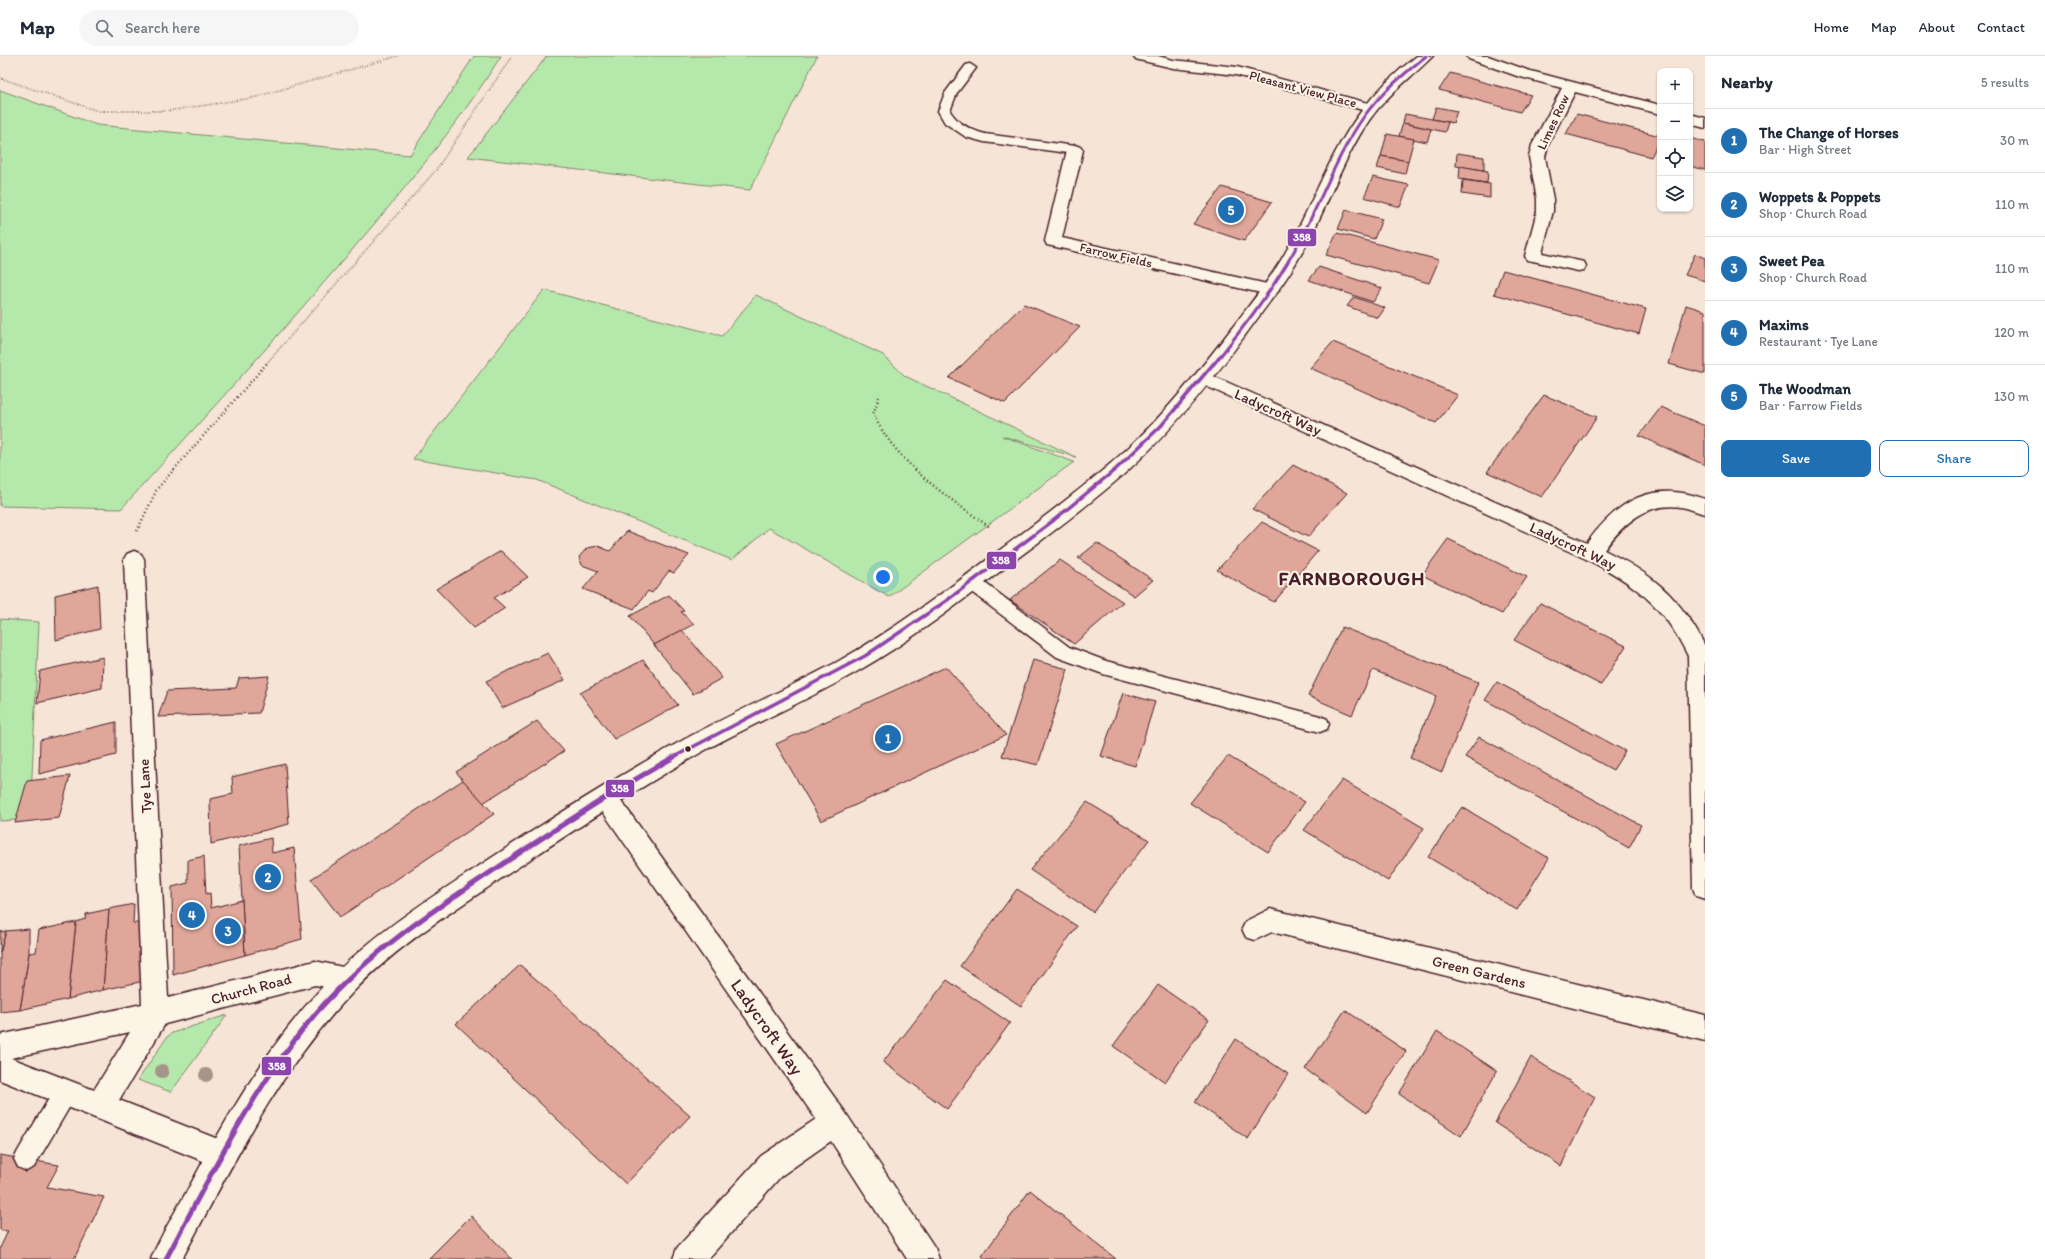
<!DOCTYPE html>
<meta charset="utf-8">
<style>
:root{--surface:#fff;--page:#f6f6f7;--text:#1f2937;--muted:#747a83;--line:#e0e1e3;--accent:#1f6fb2}
body{margin:0;font-family:Itim,sans-serif;background:var(--page);color:var(--text)}
.controls{position:absolute;right:12px;top:12px;display:grid;overflow:hidden;border-radius:8px;box-shadow:0 1px 3px #0004}
.controls button{width:36px;height:36px;display:grid;place-items:center;padding:0;border:0;border-bottom:1px solid var(--line);background:var(--surface);color:var(--text);font:20px sans-serif}
.you{position:absolute;left:883px;top:521px;width:14px;height:14px;margin:-10px;border:3px solid #fff;border-radius:50%;background:#1a73e8;box-shadow:0 0 0 6px #1a73e833}
.badge{display:grid;place-items:center;width:26px;height:26px;border-radius:50%;background:var(--accent);color:#fff;font-size:13px;font-weight:700}
.pin{position:absolute;translate:-50% -50%;border:2px solid #fff;box-shadow:0 1px 4px #0006}
.list{margin:0;padding:0;list-style:none}
h2{display:flex;justify-content:space-between;align-items:center;height:52px;margin:0;padding:0 16px;font-size:17px}
h2 small{font-size:13px;font-weight:400;color:var(--muted)}
.list li{display:grid;grid-template-columns:26px 1fr auto;gap:12px;align-items:center;box-sizing:border-box;height:64px;padding:0 16px;border-top:1px solid var(--line)}
.list b{display:block;font-size:15px;white-space:nowrap}
.list p{margin:0;font-size:13px;white-space:nowrap;color:var(--muted)}
.list em{font-size:13px;font-style:normal;color:var(--muted)}
.actions{display:flex;gap:8px;padding:12px 16px}
.actions a{flex:1;padding:9px 0;border:1px solid var(--accent);border-radius:8px;text-align:center;font-size:14px;color:var(--accent)}
.actions .main{background:var(--accent);color:#fff}
.icon{flex:none;width:22px;height:22px;fill:none;stroke:currentColor;stroke-width:2;stroke-linecap:round;stroke-linejoin:round}
.map{position:relative;flex:none;width:1705px;height:1203px;overflow:hidden}
header{display:flex;align-items:center;gap:24px;box-sizing:border-box;height:56px;padding:0 20px;background:var(--surface);border-bottom:1px solid var(--line)}
header strong{font-size:19px}
nav{display:flex;gap:22px;margin-inline-start:auto;font-size:14px}
.search{width:280px;height:36px;background:var(--page);display:flex;align-items:center;gap:10px;box-sizing:border-box;padding:0 14px;border-radius:22px;color:var(--muted);font-size:15px}
main{display:flex}
aside{flex:1;background:var(--surface)}
.map>svg:first-child{display:block}
.green{fill:#b5e9ab;stroke:#80846b}
.building{fill:#dfa699;stroke:#4a1f2b}
.lines{fill:none;stroke-linecap:round;stroke-linejoin:round}
.lane-casing{stroke:#4a1f2b;stroke-width:3}
.street-casing{stroke:#4a1f2b;stroke-width:3}
.secondary-casing{stroke:#4a1f2b;stroke-width:3}
.path-far1{stroke:#4a1f2b;stroke-width:2;stroke-dasharray:0.5 2;stroke-linecap:butt}
.path{stroke:#4a1f2b;stroke-width:2.5;stroke-dasharray:1 3;stroke-linecap:butt}
.lane{fill:#fcf5e5;fill-rule:evenodd}
.street{fill:#fcf5e5;fill-rule:evenodd}
.secondary{fill:#fcf5e5;fill-rule:evenodd}
.bus-1-far2-casing{stroke:#fcf5e5;stroke-width:5}
.bus-1-far1-casing{stroke:#fcf5e5;stroke-width:6}
.bus-1-casing{stroke:#fcf5e5;stroke-width:8}
.bus-1-far2{stroke:#8e44ad;stroke-width:3}
.bus-1-far1{stroke:#8e44ad;stroke-width:3.5}
.bus-1{stroke:#8e44ad;stroke-width:5}
.tree{fill:#a6948a}
.bus-dot{fill:#4a1f2b;stroke:#fcf5e5;stroke-width:1.5}
.labels{text-anchor:middle;dominant-baseline:central;stroke-width:4;stroke-linejoin:round;paint-order:stroke}
.far-street-label{font-size:13px;fill:#4a1f2b;stroke:#fcf5e5}
.street-label{font-size:15px;fill:#4a1f2b;stroke:#fcf5e5}
.near-street-label{font-size:18px;fill:#4a1f2b;stroke:#fcf5e5}
.district-label{font-size:19px;font-weight:bold;letter-spacing:1px;fill:#4a1f2b;stroke:#fcf5e5}
.line-badge{stroke:#fcf5e5;stroke-width:1.5}
.badge-label{font-size:11px;text-anchor:middle;font-weight:bold;fill:#fff}
</style>
<header>
<strong>Map</strong>
<div class="search"><svg class="icon" aria-label="search" viewBox="0 0 24 24"><circle cx="10" cy="10" r="6"/><path d="M15 15l6 6"/></svg>Search here</div>
<nav><a>Home</a><a>Map</a><a>About</a><a>Contact</a></nav>
</header>
<main>
<div class="map">
<svg width="1705" height="1203" viewBox="0 0 1705 1203">
<rect width="100%" height="100%" fill="#f6e5d6"/>
<filter id="ink" filterUnits="userSpaceOnUse"><feTurbulence type="fractalNoise" baseFrequency=".025" numOctaves="2"/><feDisplacementMap in="SourceGraphic" scale="8" xChannelSelector="R" yChannelSelector="G"/><feConvolveMatrix kernelMatrix="1 2 1 2 8 2 1 2 1" color-interpolation-filters="sRGB"/></filter>
<g filter="url(#ink)">
<!-- green -->
<g class="green">
<path d="M474,0H501C456,72 402,136 346,201C273,286 197,370 121,453L0,450V34L97,69L410,99Z"/>
<polygon points="547,0 817,0 750,134 468,101"/>
<polygon points="544,234 722,280 756,239 883,299 905,320 1076,401 1002,380 1074,406 889,541 769,472 732,504 537,424 413,403"/>
<polygon points="0,563 39,566 30,763 0,765"/>
<polygon points="227,959 171,1036 138,1024 167,981 172,977"/>
</g>
<!-- building -->
<g class="building">
<polygon points="1450,17 1531,39 1520,56 1439,34"/>
<polygon points="1436,51 1457,55 1453,67 1432,63"/>
<polygon points="1405,58 1448,66 1445,76 1403,67"/>
<polygon points="1577,58 1660,80 1660,83 1651,101 1566,78"/>
<polygon points="1403,67 1431,73 1427,86 1399,80"/>
<polygon points="1387,78 1414,83 1408,105 1381,100"/>
<polygon points="1690,82 1705,86 1705,114 1690,110"/>
<polygon points="1457,97 1484,101 1484,114 1456,110"/>
<polygon points="1381,100 1408,105 1405,118 1377,112"/>
<polygon points="1460,110 1488,115 1487,127 1459,123"/>
<polygon points="1373,121 1409,129 1400,151 1364,141"/>
<polygon points="1463,124 1490,128 1490,142 1462,138"/>
<polygon points="1222,131 1272,146 1244,185 1193,168"/>
<polygon points="1346,154 1382,163 1374,183 1338,173"/>
<polygon points="1337,177 1439,204 1429,227 1326,199"/>
<polygon points="1695,198 1705,202 1705,225 1685,219"/>
<polygon points="1319,211 1382,232 1373,246 1309,224"/>
<polygon points="1503,214 1646,253 1639,278 1494,238"/>
<polygon points="1354,241 1385,252 1378,262 1347,250"/>
<polygon points="1024,248 1080,271 1005,347 949,322"/>
<polygon points="1686,249 1705,255 1705,318 1669,308"/>
<polygon points="1333,286 1458,339 1436,367 1310,312"/>
<polygon points="1544,339 1597,361 1542,441 1487,416"/>
<polygon points="1661,351 1705,370 1705,409 1639,380"/>
<polygon points="1293,409 1347,437 1308,481 1252,453"/>
<polygon points="1262,466 1318,495 1274,546 1217,514"/>
<polygon points="627,475 689,499 674,517 669,515 652,537 648,535 634,553 583,533 598,515 582,509 579,501 587,492 598,490 610,495"/>
<polygon points="1448,483 1527,521 1502,558 1422,519"/>
<polygon points="1097,487 1153,524 1134,540 1078,502"/>
<polygon points="501,495 528,521 494,542 505,552 474,572 436,533"/>
<polygon points="1060,504 1123,546 1074,588 1010,544"/>
<polygon points="98,529 100,573 56,584 55,539"/>
<polygon points="669,539 684,555 681,556 694,568 654,589 630,560"/>
<polygon points="1540,547 1626,590 1601,629 1514,584"/>
<polygon points="1342,571 1478,626 1442,716 1410,702 1436,640 1373,614 1352,659 1308,640"/>
<polygon points="682,574 722,622 693,638 654,589"/>
<polygon points="548,597 565,624 502,652 486,625"/>
<polygon points="103,601 102,632 37,647 40,615"/>
<polygon points="643,604 678,649 614,683 580,637"/>
<polygon points="1033,604 1068,613 1038,709 1002,700"/>
<polygon points="946,611 1006,679 821,765 776,688"/>
<polygon points="269,620 259,657 158,661 167,635 236,632 239,622"/>
<polygon points="1497,626 1625,695 1613,714 1485,644"/>
<polygon points="1123,637 1155,646 1135,710 1101,700"/>
<polygon points="537,665 564,695 483,747 456,716"/>
<polygon points="116,666 116,699 39,718 40,684"/>
<polygon points="1479,681 1641,769 1629,792 1465,701"/>
<polygon points="1228,700 1305,746 1268,796 1190,747"/>
<polygon points="285,708 289,768 211,788 210,743 233,738 232,721"/>
<polygon points="70,720 59,762 15,767 27,725"/>
<polygon points="463,724 494,758 340,861 311,823"/>
<polygon points="1342,724 1424,772 1388,825 1304,774"/>
<polygon points="1087,746 1149,784 1093,856 1030,814"/>
<polygon points="1462,751 1549,802 1517,854 1428,801"/>
<polygon points="271,782 272,797 294,792 302,883 245,899 239,790"/>
<polygon points="204,800 206,838 210,837 211,852 242,844 245,899 173,919 172,831 188,827 188,804"/>
<polygon points="1017,833 1077,870 1021,950 960,910"/>
<polygon points="134,848 133,867 140,867 144,925 103,934 109,853"/>
<polygon points="109,853 103,934 68,943 76,866 85,863 86,858"/>
<polygon points="76,866 68,943 20,954 29,897 36,896 39,874"/>
<polygon points="29,873 29,897 20,954 0,956 0,897 6,875"/>
<polygon points="6,875 0,897 0,876"/>
<polygon points="520,909 690,1060 626,1128 456,968"/>
<polygon points="947,924 1010,967 947,1053 883,1006"/>
<polygon points="1158,929 1209,964 1165,1026 1113,990"/>
<polygon points="1345,954 1406,995 1367,1057 1305,1013"/>
<polygon points="1437,975 1497,1015 1461,1080 1399,1038"/>
<polygon points="1236,983 1288,1018 1248,1083 1195,1046"/>
<polygon points="1531,1001 1595,1041 1561,1110 1495,1067"/>
<polygon points="0,1099 59,1109 47,1131 104,1141 74,1203 0,1203 0,1192 8,1175 0,1174"/>
<polygon points="1030,1134 1116,1203 986,1203 982,1200"/>
<polygon points="471,1160 512,1203 428,1203"/>
</g>
<g class="lines">
<defs>
<g id="lane">
<path d="M970,8L976,12L957,37L950,55C958,68 971,74 985,78L1075,90L1081,94L1079,97L1075,98L984,86L966,81L945,67L938,55L945,37L966,9Z"/>
<polygon points="971,520 977,521 1069,591 1106,605 1320,660 1327,663 1329,668 1327,673 1320,676 1103,618 1057,601 965,531 962,526 965,521"/>
<polygon points="65,1026 73,1029 76,1037 73,1045 34,1111 26,1115 18,1111 14,1103 18,1095 57,1029"/>
</g>
<g id="street">
<polygon points="1133,0 1158,0 1173,4 1237,11 1375,49 1377,52 1375,55 1370,56 1236,19 1173,12 1135,3"/>
<polygon points="1467,0 1488,0 1527,14 1660,49 1660,58 1575,36 1548,89 1545,101 1553,143 1553,155 1542,197 1584,206 1586,210 1584,214 1578,215 1533,205 1527,204 1525,200 1537,155 1537,143 1529,101 1532,89 1562,32 1517,20 1469,3"/>
<polygon points="1690,58 1705,62 1705,72 1690,68"/>
<polygon points="1075,89 1080,91 1083,94 1062,182 1276,230 1279,234 1276,238 1270,239 1047,189 1045,185 1067,94 1070,91"/>
<path d="M1204,316L1587,487C1618,444 1652,424 1705,443V458C1697,456 1689,452 1681,451C1646,446 1623,468 1604,494C1653,518 1680,541 1705,590V843L1696,840L1693,832L1688,600C1663,548 1634,527 1584,502L1197,326L1195,322L1197,318Z"/>
<path d="M134,495L141,498L144,503L168,942L315,905L356,914L360,923L356,932L347,935L315,929L165,968L119,1044L233,1089L237,1099L233,1109L223,1113L0,1024V979L142,948L124,503L127,498ZM130,976L94,1034L11,1002Z"/>
<polygon points="606,732 614,735 845,1056 935,1192 939,1203 907,1203 831,1085 781,1120 708,1203 673,1203 677,1192 761,1100 816,1063 598,749 594,742 598,735"/>
<polygon points="1270,853 1705,959 1705,985 1272,876 1255,884 1246,881 1242,873 1246,865"/>
</g>
<path id="secondary" d="M1417,0H1433C1412,21 1388,38 1370,63C1340,106 1325,160 1297,205C1282,231 1263,254 1246,278C1209,329 1170,377 1123,419C1087,450 1049,479 1011,507C962,545 912,584 858,615C806,645 752,668 700,697C630,737 563,781 496,826C447,859 396,891 355,934C280,1011 232,1109 182,1203H151C162,1176 179,1150 193,1124C233,1050 276,977 335,918C378,875 429,843 479,810C546,766 614,722 685,683C735,656 787,633 837,606C894,574 947,534 1000,494C1043,462 1086,430 1126,394C1166,357 1199,315 1232,272C1250,248 1269,225 1284,199C1311,153 1328,100 1360,57C1376,35 1396,16 1417,0Z"/>
</defs>
<!-- lane casing -->
<use href="#lane" class="lane-casing"/>
<!-- street casing -->
<use href="#street" class="street-casing"/>
<!-- secondary casing -->
<use href="#secondary" class="secondary-casing"/>
<!-- path-far1 -->
<g class="path-far1">
<polyline points="0,22 98,55 168,55 252,42 398,0"/>
<polyline points="266,308 436,114 512,0"/>
</g>
<!-- path -->
<g class="path">
<path d="M879,341L873,358C898,409 946,440 991,472"/>
<polyline points="137,475 157,433 267,307"/>
</g>
<!-- lane -->
<use href="#lane" class="lane"/>
<!-- street -->
<use href="#street" class="street"/>
<!-- secondary -->
<use href="#secondary" class="secondary"/>
<defs>
<path id="bus-1-far2" d="M1214,308C1242,273 1271,236 1293,197C1319,152 1335,101 1365,59C1382,36 1404,18 1426,0"/>
<polyline id="bus-1-far1" points="672,702 865,600 946,545 1054,464 1116,413 1161,370 1214,307"/>
<path id="bus-1" d="M166,1203C211,1118 254,1030 317,956C368,897 432,855 497,812C555,773 613,735 674,701"/>
</defs>
<!-- bus-1-far2 casing -->
<use href="#bus-1-far2" class="bus-1-far2-casing"/>
<!-- bus-1-far1 casing -->
<use href="#bus-1-far1" class="bus-1-far1-casing"/>
<!-- bus-1 casing -->
<use href="#bus-1" class="bus-1-casing"/>
<!-- bus-1-far2 -->
<use href="#bus-1-far2" class="bus-1-far2"/>
<!-- bus-1-far1 -->
<use href="#bus-1-far1" class="bus-1-far1"/>
<!-- bus-1 -->
<use href="#bus-1" class="bus-1"/>
</g>
<!-- trees -->
<g class="tree">
<circle cx="162" cy="1015" r="7"/>
<circle cx="206" cy="1019" r="7"/>
</g>
</g>
<!-- markers -->
<circle class="bus-dot" cx="688" cy="693" r="3.5"/>
<g class="labels">
<!-- far-street labels -->
<g class="far-street-label">
<text transform="translate(1303 33) rotate(15)">Pleasant View Place</text>
<text transform="translate(1553 66) rotate(-65)">Limes Row</text>
<text transform="translate(1116 199) rotate(13)">Farrow Fields</text>
</g>
<!-- street labels -->
<g class="street-label">
<text transform="translate(1278 356) rotate(24)">Ladycroft Way</text>
<text transform="translate(1573 490) rotate(25)">Ladycroft Way</text>
<text transform="translate(145 730) rotate(-93)">Tye Lane</text>
<text transform="translate(1479 916) rotate(14)">Green Gardens</text>
<text transform="translate(251 933) rotate(-15)">Church Road</text>
</g>
<!-- near-street labels -->
<g class="near-street-label">
<text transform="translate(767 971) rotate(55)">Ladycroft Way</text>
</g>
<!-- district labels -->
<g class="district-label">
<text x="1352" y="522">FARNBOROUGH</text>
</g>
</g>
<g class="line-badge">
<rect x="1287" y="172" width="30" height="19" rx="4" fill="#8e44ad"/>
<rect x="986" y="495" width="31" height="19" rx="4" fill="#8e44ad"/>
<rect x="605" y="723" width="30" height="19" rx="4" fill="#8e44ad"/>
<rect x="261" y="1000" width="31" height="20" rx="4" fill="#8e44ad"/>
</g>
<g class="badge-label">
<text x="1302" y="185">358</text>
<text x="1001" y="508">358</text>
<text x="620" y="736">358</text>
<text x="277" y="1014">358</text>
</g>
</svg>
<div class="controls">
<button>+</button>
<button>−</button>
<button><svg class="icon" aria-label="locate" viewBox="0 0 24 24"><circle cx="12" cy="12" r="6"/><path d="M12 2v4M12 18v4M2 12h4M18 12h4"/></svg></button>
<button><svg class="icon" aria-label="layers" viewBox="0 0 24 24"><path d="M12 4l9 5-9 5-9-5zM3 14l9 5 9-5"/></svg></button>
</div>
<div class="you"></div>
<div class="pin badge" style="left:888px;top:682px">1</div>
<div class="pin badge" style="left:268px;top:821px">2</div>
<div class="pin badge" style="left:228px;top:875px">3</div>
<div class="pin badge" style="left:192px;top:859px">4</div>
<div class="pin badge" style="left:1231px;top:154px">5</div>
</div>
<aside>
<h2>Nearby<small>5 results</small></h2>
<ul class="list">
<li><span class="badge">1</span><div><b>The Change of Horses</b><p>Bar · High Street</p></div><em>30 m</em></li>
<li><span class="badge">2</span><div><b>Woppets &amp; Poppets</b><p>Shop · Church Road</p></div><em>110 m</em></li>
<li><span class="badge">3</span><div><b>Sweet Pea</b><p>Shop · Church Road</p></div><em>110 m</em></li>
<li><span class="badge">4</span><div><b>Maxims</b><p>Restaurant · Tye Lane</p></div><em>120 m</em></li>
<li><span class="badge">5</span><div><b>The Woodman</b><p>Bar · Farrow Fields</p></div><em>130 m</em></li>
</ul>
<div class="actions"><a class="main">Save</a><a>Share</a></div>
</aside>
</main>
